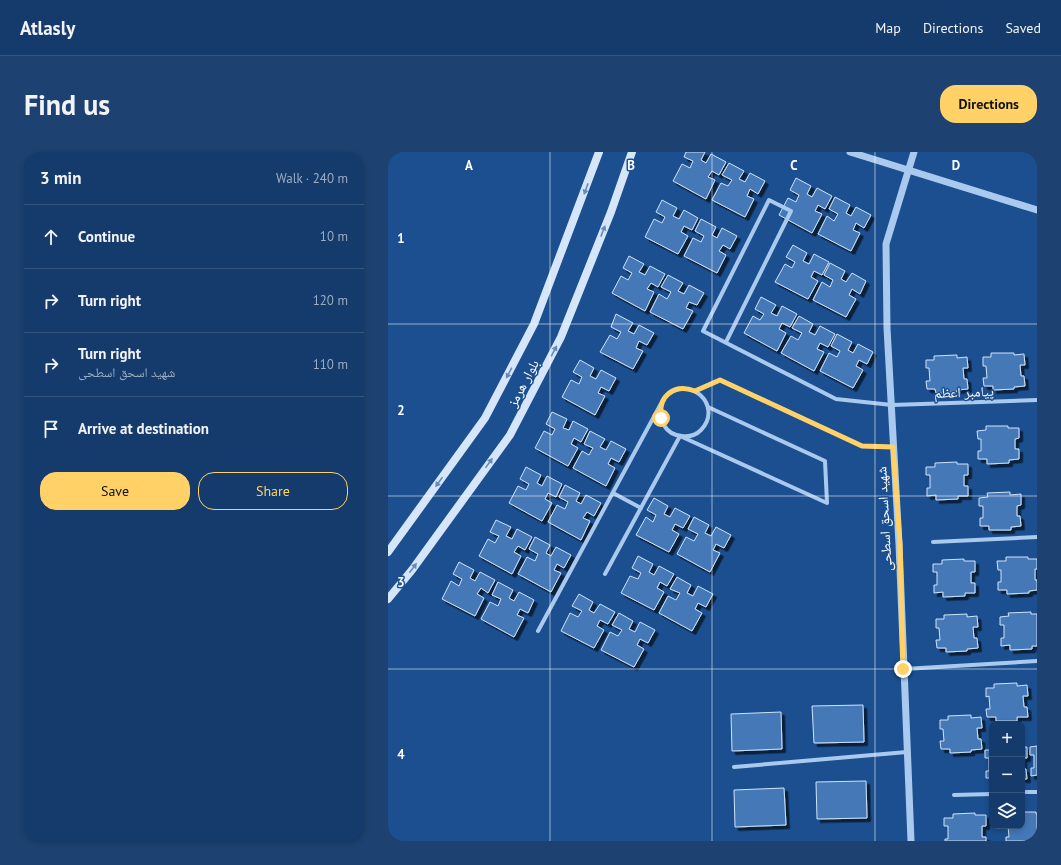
<!DOCTYPE html>
<meta charset="utf-8">
<style>
:root{--surface:#143b6b;--page:#1d4271;--text:#f1f3f6;--muted:#9dadc1;--line:#33557e;--accent:#ffd166}
body{margin:0;font-family:"PT Sans","Noto Naskh Arabic",sans-serif;background:var(--page);color:var(--text)}
.controls{position:absolute;right:12px;bottom:12px;display:grid;overflow:hidden;border-radius:8px;box-shadow:0 2px 6px #0003}
.controls button{width:36px;height:36px;display:grid;place-items:center;padding:0;border:0;border-bottom:1px solid var(--line);background:var(--surface);color:var(--text);font:20px sans-serif}
.stop{position:absolute;width:12px;height:12px;margin:-9px;border:3px solid #ffd166;border-radius:50%;background:#fff}
.stop.end{background:#ffd166;border-color:#fff;box-shadow:0 1px 4px #0008}
.list{margin:0;padding:0;list-style:none}
h2{display:flex;justify-content:space-between;align-items:center;height:52px;margin:0;padding:0 16px;font-size:17px}
h2 small{font-size:13px;font-weight:400;color:var(--muted)}
.list li{display:grid;grid-template-columns:26px 1fr auto;gap:12px;align-items:center;box-sizing:border-box;height:64px;padding:0 16px;border-top:1px solid var(--line)}
.list b{display:block;font-size:15px;white-space:nowrap}
.list p{margin:0;font-size:13px;white-space:nowrap;color:var(--muted)}
.list em{font-size:13px;font-style:normal;color:var(--muted)}
.actions{display:flex;gap:8px;padding:12px 16px}
.actions a{flex:1;padding:9px 0;border:1px solid var(--accent);border-radius:16px;text-align:center;font-size:14px;color:var(--accent)}
.actions .main{background:var(--accent);color:#111}
.icon{flex:none;width:22px;height:22px;fill:none;stroke:currentColor;stroke-width:2;stroke-linecap:round;stroke-linejoin:round}
.map{position:relative;flex:none;width:649px;height:689px;overflow:hidden;border-radius:16px}
header{display:flex;align-items:center;gap:24px;box-sizing:border-box;height:56px;padding:0 20px;background:var(--surface);border-bottom:1px solid var(--line)}
header strong{font-size:19px}
nav{display:flex;gap:22px;margin-inline-start:auto;font-size:14px}
.intro{display:flex;align-items:center;justify-content:space-between;box-sizing:border-box;height:96px;padding:0 24px}
h1{margin:0;font-size:28px}
.button{padding:10px 18px;border-radius:16px;background:var(--accent);color:#111;font-size:14px;font-weight:700}
main{display:flex;gap:24px;padding:0 24px}
aside{flex:1;background:var(--surface);border-radius:16px;box-shadow:0 2px 6px #0003}
.map>svg:first-child{display:block}
.building{fill:#4478b7;stroke:#cfe3fa;filter:url(#shadow)}
.lines{fill:none;stroke-linecap:round;stroke-linejoin:round}
.minor{stroke:#a9c9ee;stroke-width:4}
.tertiary{stroke:#a9c9ee;stroke-width:7}
.secondary{stroke:#d6e6fa;stroke-width:8}
.oneway{fill:#668bba}
.route{stroke:#ffd166;stroke-width:5}
.grid{fill:none;stroke:#fff;stroke-width:1;stroke-opacity:0.55}
.labels{text-anchor:middle;dominant-baseline:central;stroke-width:3;stroke-linejoin:round;paint-order:stroke}
.street-label{font-size:14px;fill:#fff;stroke:#1b4f8f}
.grid-label{font-size:13px;text-anchor:middle;font-weight:bold;fill:#fff;stroke:#1b4f8f;stroke-width:3;stroke-linejoin:round;paint-order:stroke}
</style>
<header>
<strong>Atlasly</strong>
<nav><a>Map</a><a>Directions</a><a>Saved</a></nav>
</header>
<div class="intro"><h1>Find us</h1><a class="button">Directions</a></div>
<main>
<aside>
<h2>3 min<small>Walk · 240 m</small></h2>
<ul class="list">
<li><svg class="icon" aria-label="ahead" viewBox="0 0 24 24"><path d="M12 20V5M6 11l6-6 6 6"/></svg><div><b>Continue</b></div><em>10 m</em></li>
<li><svg class="icon" aria-label="right" viewBox="0 0 24 24"><path d="M7 20v-9h11M14 6l5 5-5 5"/></svg><div><b>Turn right</b></div><em>120 m</em></li>
<li><svg class="icon" aria-label="right" viewBox="0 0 24 24"><path d="M7 20v-9h11M14 6l5 5-5 5"/></svg><div><b>Turn right</b><p>شهید اسحق اسطحی</p></div><em>110 m</em></li>
<li><svg class="icon" aria-label="arrive" viewBox="0 0 24 24"><path d="M6 21V4h12l-3 4 3 4H6"/></svg><div><b>Arrive at destination</b></div></li>
</ul>
<div class="actions"><a class="main">Save</a><a>Share</a></div>
</aside>
<div class="map">
<svg width="649" height="689" viewBox="0 0 649 689">
<defs>
<filter id="shadow"><feDropShadow dx="3.5" dy="3.5" stdDeviation="0" flood-color="#0009"/></filter>
</defs>
<rect width="100%" height="100%" fill="#1b4f8f"/>
<!-- building -->
<g class="building">
<polygon points="298,0 317,0 313,8 318,11 323,2 338,10 331,23 324,19 320,25 327,28 318,47 285,29 294,12 302,16 305,9 296,5"/>
<polygon points="341,11 356,19 351,27 357,30 362,21 377,29 370,42 362,37 359,44 366,47 357,65 324,48 333,31 340,34 344,28 334,23"/>
<polygon points="408,26 423,34 419,42 424,45 429,36 444,44 437,57 430,53 427,59 434,62 424,81 391,63 400,46 408,50 411,43 402,38"/>
<polygon points="447,45 462,53 458,61 463,64 468,55 483,63 476,76 468,71 465,78 472,81 463,99 430,82 439,64 446,69 450,62 441,57"/>
<polygon points="274,48 289,56 285,64 291,67 296,58 310,66 304,78 296,74 293,80 300,84 290,102 257,85 266,67 274,71 277,65 268,60"/>
<polygon points="313,67 328,75 324,83 329,86 334,76 349,84 342,97 335,93 331,99 338,103 329,121 296,104 305,86 313,90 316,84 307,79"/>
<polygon points="405,93 419,101 415,109 421,112 426,102 441,110 434,123 426,119 423,125 430,129 420,147 387,130 397,112 404,116 407,110 398,105"/>
<polygon points="241,104 256,112 251,120 257,123 262,114 277,122 270,135 263,131 259,137 266,140 257,159 224,141 233,124 240,128 244,121 235,116"/>
<polygon points="442,111 457,119 453,127 458,130 464,121 478,129 472,142 464,137 461,143 468,147 458,165 425,148 434,130 442,135 445,128 436,123"/>
<polygon points="280,123 295,131 290,139 296,142 301,133 316,141 309,153 301,150 298,156 305,159 295,177 262,160 271,142 279,147 283,140 273,135"/>
<polygon points="373,145 388,153 383,161 389,164 394,154 409,162 402,175 394,171 391,177 398,181 389,199 356,181 365,164 372,168 376,162 367,157"/>
<polygon points="228,162 245,171 240,179 246,182 251,173 266,181 259,193 251,189 248,196 255,199 245,217 212,200 222,183 229,187 233,180 223,175"/>
<polygon points="411,164 425,172 421,180 427,183 432,174 447,182 440,195 432,191 429,197 436,200 426,219 393,201 403,184 410,188 414,181 404,176"/>
<polygon points="449,182 464,190 460,198 465,201 470,192 485,200 479,212 471,208 468,214 475,218 465,236 432,219 441,201 449,205 452,199 443,194"/>
<polygon points="603,201 626,201 626,203 636,202 637,213 632,213 633,224 636,224 637,234 626,235 626,237 605,238 605,234 596,234 595,226 599,226 598,214 595,214 595,205 603,205"/>
<polygon points="569,203 569,206 579,205 580,216 575,216 576,227 579,227 580,237 569,238 569,240 548,241 547,237 539,237 538,229 542,229 541,216 538,216 538,208 546,208 546,204"/>
<polygon points="192,208 206,216 202,224 208,227 213,218 228,226 221,239 213,235 210,241 217,244 207,263 174,245 183,228 191,232 194,225 185,220"/>
<polygon points="164,260 179,267 175,276 181,278 185,269 200,277 193,290 186,286 183,292 190,296 180,314 147,296 156,279 164,283 167,277 158,272"/>
<polygon points="598,274 620,274 620,276 631,276 631,286 627,287 627,297 631,297 631,307 621,308 621,311 599,312 599,307 590,307 590,299 593,299 593,287 590,287 589,279 598,278"/>
<polygon points="202,279 217,287 212,295 218,298 223,289 238,297 231,310 223,306 220,312 227,316 218,334 185,316 194,299 201,303 205,296 196,292"/>
<polygon points="569,310 569,312 580,312 580,323 576,323 576,334 580,334 580,344 570,344 570,347 548,348 548,343 539,344 539,336 542,336 542,323 538,323 538,315 547,315 547,311"/>
<polygon points="138,315 153,323 149,331 154,334 159,324 174,332 168,345 160,341 157,347 164,351 154,369 121,351 130,334 138,338 141,332 132,327"/>
<polygon points="177,333 192,341 188,349 193,352 198,343 213,351 206,364 199,360 195,366 202,369 193,388 160,370 169,353 177,357 180,350 171,345"/>
<polygon points="622,340 622,343 633,342 633,353 629,354 629,364 632,364 633,374 623,375 623,378 601,378 601,374 592,374 592,366 595,366 595,354 591,354 591,346 600,345 599,341"/>
<polygon points="266,346 280,354 276,362 282,365 287,356 302,364 295,376 287,372 284,378 291,382 281,400 248,383 258,365 265,370 268,363 259,358"/>
<polygon points="306,365 321,373 317,381 323,384 328,375 343,383 336,396 328,392 325,398 332,401 322,420 289,402 298,385 306,389 310,382 300,377"/>
<polygon points="108,368 123,375 118,384 124,387 129,377 144,385 137,398 130,394 126,400 133,404 124,422 91,404 100,387 107,391 111,384 102,380"/>
<polygon points="147,385 162,393 158,401 163,404 168,395 183,403 176,416 169,412 166,418 173,421 163,440 130,422 139,405 147,409 150,402 141,397"/>
<polygon points="250,404 265,412 261,420 266,423 271,414 286,422 279,434 272,430 269,436 276,440 266,458 233,441 242,424 250,427 253,421 244,416"/>
<polygon points="618,405 640,405 640,407 649,407 649,417 647,417 647,428 649,428 649,438 641,439 641,441 619,442 619,438 610,438 610,430 613,430 613,418 610,418 609,409 618,409"/>
<polygon points="576,407 576,409 587,409 587,420 583,420 583,431 587,431 587,441 577,441 577,444 555,445 555,440 546,441 546,433 549,433 549,420 545,420 545,412 554,412 554,408"/>
<polygon points="71,410 86,418 82,426 87,429 92,420 107,428 100,441 93,436 89,442 96,446 87,464 54,447 63,429 71,434 74,427 65,422"/>
<polygon points="289,425 303,433 299,441 305,444 310,434 325,442 318,455 310,451 307,457 314,461 304,479 271,461 280,444 288,448 292,441 282,437"/>
<polygon points="110,430 125,438 121,446 126,449 131,440 146,448 140,461 132,457 129,463 136,466 126,485 93,467 102,450 110,454 113,447 104,443"/>
<polygon points="191,442 205,450 201,458 206,461 212,452 227,460 220,472 212,468 209,474 216,478 206,496 173,479 182,461 190,465 194,459 184,454"/>
<polygon points="643,460 643,462 649,462 649,494 644,494 644,497 622,498 622,493 613,494 613,486 616,486 616,473 612,473 612,465 621,464 620,461"/>
<polygon points="231,461 245,469 241,477 247,480 252,470 267,478 260,491 252,487 249,493 256,497 246,515 213,498 222,480 230,484 234,478 224,473"/>
<polygon points="579,462 579,465 589,464 590,475 585,475 586,486 589,486 590,496 579,497 579,499 558,500 558,496 549,496 548,488 552,488 551,476 548,476 548,467 556,467 556,463"/>
<polygon points="629,531 629,534 639,533 640,544 635,544 636,555 639,555 640,565 629,565 629,569 608,569 608,565 599,565 598,557 602,557 601,544 598,545 598,536 606,536 606,532"/>
<polygon points="475,553 476,590 426,591 424,554"/>
<polygon points="393,560 394,597 344,599 343,562"/>
<polygon points="583,563 583,566 593,565 594,576 589,576 590,587 593,587 594,597 583,598 583,600 562,601 562,597 553,597 552,589 556,589 555,577 552,577 552,568 560,568 560,564"/>
<polygon points="649,594 649,623 643,624 643,616 646,616 646,603 642,603 642,595"/>
<polygon points="634,595 639,595 639,606 635,606 635,617 638,617 639,627 634,627"/>
<polygon points="597,598 604,598 604,626 598,626 598,619 601,619 601,606 597,606"/>
<polygon points="478,629 479,666 429,667 428,630"/>
<polygon points="396,636 398,673 347,675 346,638"/>
<polygon points="634,660 648,660 648,662 649,662 649,689 618,689 618,685 621,685 620,674 634,674"/>
<polygon points="587,661 587,663 598,663 598,674 594,674 594,685 598,685 598,689 557,689 557,687 560,687 560,674 556,674 556,666 565,666 565,662"/>
</g>
<g class="lines">
<!-- minor -->
<g class="minor">
<polyline points="338,190 403,59 381,48 315,179 448,247 504,253 649,248"/>
<polyline points="307,239 332,228 474,294 505,295"/>
<polyline points="225,341 253,356"/>
<polyline points="545,390 649,385"/>
<polyline points="217,422 292,284 439,351 437,309 320,255"/>
<path d="M150,479L276,246C301,220 336,254 313,278C308,283 301,285 294,284C277,283 270,267 273,253"/>
<polyline points="516,517 649,509"/>
<polyline points="346,615 519,600"/>
<polyline points="634,640 649,640"/>
<polyline points="566,643 604,642"/>
</g>
<!-- tertiary -->
<g class="tertiary">
<polyline points="462,0 649,58"/>
<polyline points="523,689 511,392 499,176 498,92 526,0"/>
</g>
<!-- secondary -->
<g class="secondary">
<polyline points="0,400 97,266 146,172 211,0"/>
<polyline points="0,447 24,418 122,283 173,185 223,60 244,0"/>
</g>
</g>
<!-- one-way arrows -->
<defs><path id="oneway-solid" d="M-6-.8H1V-3.2L6.5 0L1 3.2V.8H-6Z"/></defs>
<g class="oneway">
<use href="#oneway-solid" transform="translate(198 37) rotate(110)"/>
<use href="#oneway-solid" transform="translate(215 79) rotate(-69)"/>
<use href="#oneway-solid" transform="translate(166 199) rotate(-62)"/>
<use href="#oneway-solid" transform="translate(121 221) rotate(118)"/>
<use href="#oneway-solid" transform="translate(101 311) rotate(-54)"/>
<use href="#oneway-solid" transform="translate(51 330) rotate(126)"/>
<use href="#oneway-solid" transform="translate(25 416) rotate(-53)"/>
</g>
<g class="lines">
<!-- route -->
<path class="route" d="M273,266C270,244 286,231 307,239L332,228L474,294L505,295L512,392L515,517"/>
</g>
<!-- grid -->
<path class="grid" d="M162,0V689M324,0V689M487,0V689M0,172H649M0,344H649M0,517H649"/>
<g class="labels">
<!-- street labels -->
<g class="street-label">
<text transform="translate(135 231) rotate(-62)">بلوار هرمز</text>
<text transform="translate(576 240) rotate(-2)">پیامبر اعظم</text>
<text transform="translate(496 367) rotate(-93)">شهید اسحق اسطحی</text>
</g>
</g>
<g class="grid-label">
<text x="81" y="18">A</text>
<text x="243" y="18">B</text>
<text x="406" y="18">C</text>
<text x="568" y="18">D</text>
<text x="13" y="91">1</text>
<text x="13" y="263">2</text>
<text x="13" y="435">3</text>
<text x="13" y="607">4</text>
</g>
</svg>
<div class="controls">
<button>+</button>
<button>−</button>
<button><svg class="icon" aria-label="layers" viewBox="0 0 24 24"><path d="M12 4l9 5-9 5-9-5zM3 14l9 5 9-5"/></svg></button>
</div>
<div class="stop" style="left:273px;top:266px"></div>
<div class="stop end" style="left:515px;top:517px"></div>
</div>
</main>
